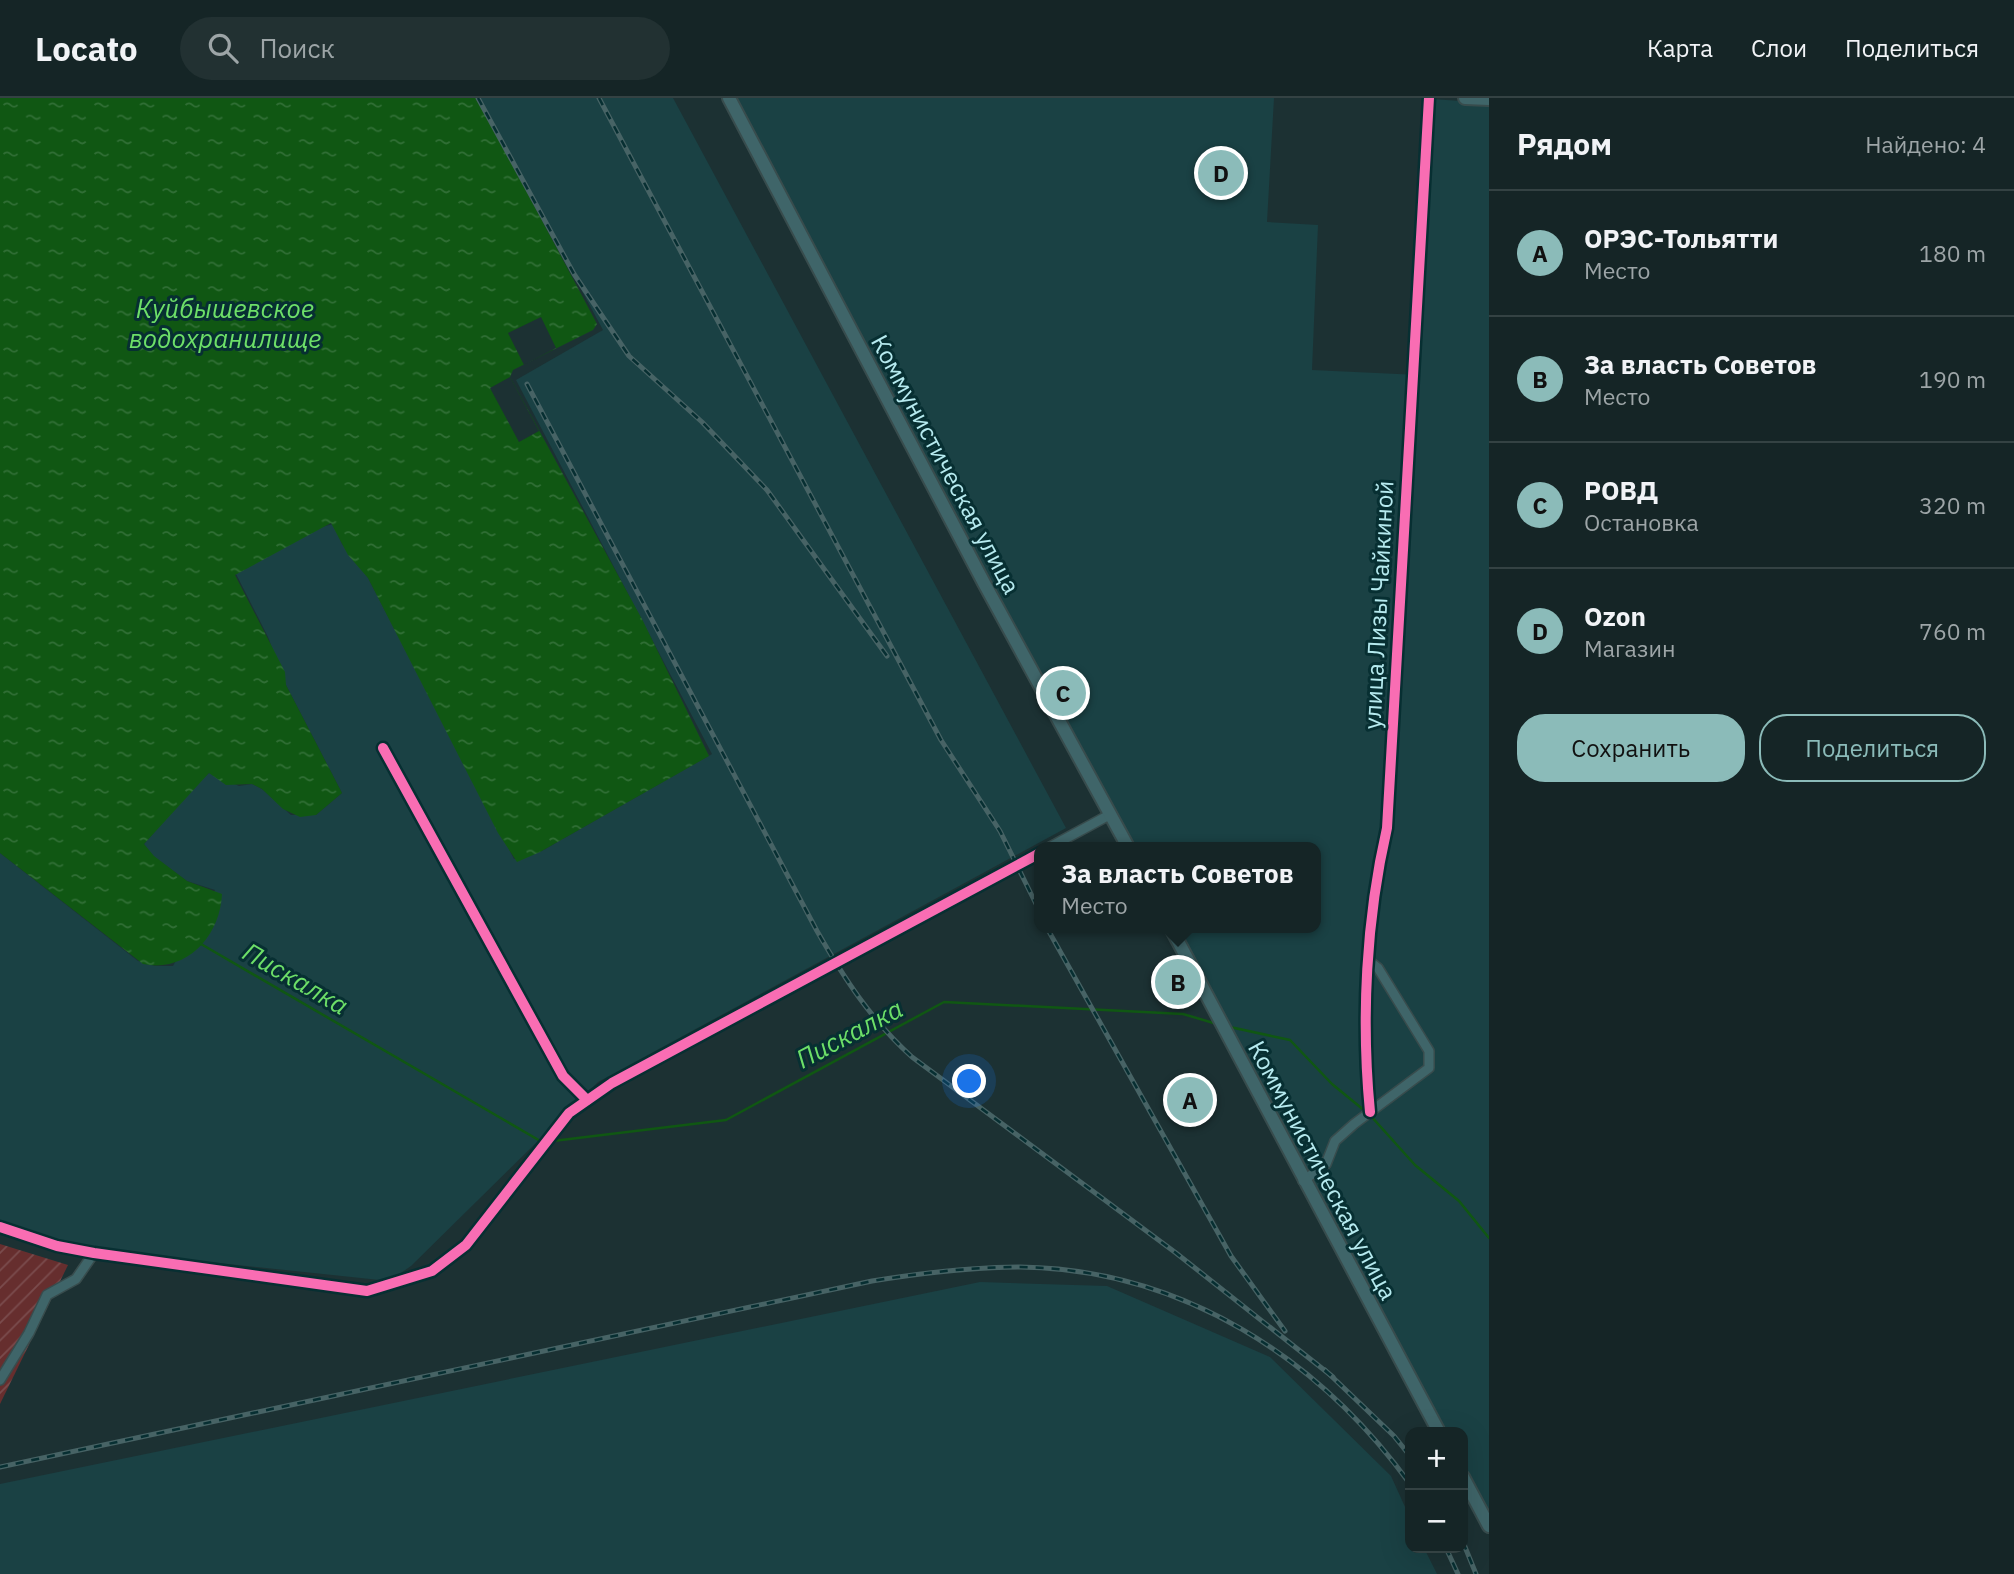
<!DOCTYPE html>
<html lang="ru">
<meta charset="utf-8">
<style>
:root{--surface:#152526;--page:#223132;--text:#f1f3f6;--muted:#9da5a7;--line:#344243;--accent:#8bbbb9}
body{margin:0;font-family:"IBM Plex Sans",sans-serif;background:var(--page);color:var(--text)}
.controls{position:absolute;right:21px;bottom:21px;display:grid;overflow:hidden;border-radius:14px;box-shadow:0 7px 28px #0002}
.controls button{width:63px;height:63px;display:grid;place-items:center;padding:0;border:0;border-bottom:2px solid var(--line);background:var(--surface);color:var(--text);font:35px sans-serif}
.you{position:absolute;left:970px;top:984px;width:24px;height:24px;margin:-18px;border:5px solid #fff;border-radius:50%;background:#1a73e8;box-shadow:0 0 0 10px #1a73e833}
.badge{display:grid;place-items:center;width:46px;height:46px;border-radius:50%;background:var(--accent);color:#111;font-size:23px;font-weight:700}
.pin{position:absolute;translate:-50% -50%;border:4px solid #fff;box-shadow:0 2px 7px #0006}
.popup{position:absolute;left:1034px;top:744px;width:287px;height:91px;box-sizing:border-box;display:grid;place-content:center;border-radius:14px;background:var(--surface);filter:drop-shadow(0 2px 5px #0005);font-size:23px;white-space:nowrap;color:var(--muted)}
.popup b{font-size:26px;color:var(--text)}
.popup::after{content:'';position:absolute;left:50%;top:100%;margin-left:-14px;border:14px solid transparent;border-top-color:var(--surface)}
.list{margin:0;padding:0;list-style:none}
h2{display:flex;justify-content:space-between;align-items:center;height:91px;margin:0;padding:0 28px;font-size:30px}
h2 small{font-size:23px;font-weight:400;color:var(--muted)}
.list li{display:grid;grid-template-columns:46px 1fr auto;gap:21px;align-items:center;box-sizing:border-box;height:126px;padding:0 28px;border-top:2px solid var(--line)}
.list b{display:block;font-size:26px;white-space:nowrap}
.list p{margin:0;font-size:23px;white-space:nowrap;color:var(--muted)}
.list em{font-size:23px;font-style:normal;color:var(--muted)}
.actions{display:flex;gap:14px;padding:21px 28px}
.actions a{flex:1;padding:16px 0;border:2px solid var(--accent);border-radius:28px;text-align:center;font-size:24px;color:var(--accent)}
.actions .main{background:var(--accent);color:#111}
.icon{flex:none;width:38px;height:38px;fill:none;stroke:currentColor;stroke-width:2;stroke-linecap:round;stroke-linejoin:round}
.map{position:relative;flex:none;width:1489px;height:1476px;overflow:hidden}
header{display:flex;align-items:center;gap:42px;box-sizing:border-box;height:98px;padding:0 35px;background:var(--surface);border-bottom:2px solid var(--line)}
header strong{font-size:33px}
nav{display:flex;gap:38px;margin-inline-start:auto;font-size:24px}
.search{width:490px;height:63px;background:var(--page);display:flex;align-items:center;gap:18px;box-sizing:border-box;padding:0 24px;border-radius:38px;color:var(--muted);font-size:26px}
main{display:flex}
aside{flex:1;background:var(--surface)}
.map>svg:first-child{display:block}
.built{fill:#1a4144}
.garden{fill:url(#garden-furrows)}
.water{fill:url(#water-ripples)}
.pier{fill:#1c3133}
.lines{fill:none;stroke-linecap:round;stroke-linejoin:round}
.stream{stroke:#105713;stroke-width:2.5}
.street-casing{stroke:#384c4d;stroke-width:12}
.secondary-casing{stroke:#384c4d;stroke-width:16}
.street{stroke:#3f6569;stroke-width:9}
.secondary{stroke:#3f6569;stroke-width:12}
.rail-casing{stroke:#476365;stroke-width:5}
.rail{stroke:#072f32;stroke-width:2.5;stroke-dasharray:8;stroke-linecap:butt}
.cycleway-casing{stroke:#072f32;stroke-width:15}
.cycleway{stroke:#f96db3;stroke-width:10}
.labels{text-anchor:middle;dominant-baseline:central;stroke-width:6;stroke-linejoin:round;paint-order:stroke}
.street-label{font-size:24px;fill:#b6eaef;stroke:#072f32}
.water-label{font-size:26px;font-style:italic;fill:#6ddf68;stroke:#072f32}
</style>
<header>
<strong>Locato</strong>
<div class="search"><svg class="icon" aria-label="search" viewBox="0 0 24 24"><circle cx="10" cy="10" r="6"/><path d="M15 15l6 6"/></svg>Поиск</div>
<nav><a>Карта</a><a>Слои</a><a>Поделиться</a></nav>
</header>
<main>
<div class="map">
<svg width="1489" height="1476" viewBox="0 0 1489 1476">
<defs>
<pattern id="garden-furrows" width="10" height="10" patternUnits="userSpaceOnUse" patternTransform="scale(1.75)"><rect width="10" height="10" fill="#662e2e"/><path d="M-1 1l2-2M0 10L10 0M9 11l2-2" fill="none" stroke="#7a4c4d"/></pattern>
<pattern id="water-ripples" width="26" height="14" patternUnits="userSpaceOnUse" patternTransform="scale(1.75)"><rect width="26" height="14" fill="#105713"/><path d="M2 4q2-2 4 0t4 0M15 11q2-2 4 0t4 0" fill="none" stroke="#316f36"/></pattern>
</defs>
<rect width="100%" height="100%" fill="#1c3133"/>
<!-- built -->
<g class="built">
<polygon points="478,0 673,0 1066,730 598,984 411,1168 389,1183 50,1147 0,1130 0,755 138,863 155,868 173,868 215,792 187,783 153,758 144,746 196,687 209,675 239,688 252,686 262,691 291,717 316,717 342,695 286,587 268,539 236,476 318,430 333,426 342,446 368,480 514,761 540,754 712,656 516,282 603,232"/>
<polygon points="737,0 1274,0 1267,124 1318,127 1312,272 1419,277 1432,1 1489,5 1489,1425 1463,1375 1463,1334 1441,1334 1174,830 1316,830 1316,749 1131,749 780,88"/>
<polygon points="980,1184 1107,1188 1270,1259 1391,1378 1410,1420 1410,1450 1424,1450 1437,1476 0,1476 0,1386"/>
</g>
<!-- garden -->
<polygon class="garden" points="0,1146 68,1167 0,1306"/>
<!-- water -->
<path class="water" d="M0,0H477L597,226L593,232L513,272L510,279L643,523L709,658L540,754L517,764L498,735L368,480L348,457L331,425L235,477L285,574L286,587L342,695L316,717L300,719L283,711L262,691L252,686L226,687L209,675L144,746L154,758L187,783L222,796C220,839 186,875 143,866L0,755Z"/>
<!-- pier -->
<g class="pier">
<polygon points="541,219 556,250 524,267 508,235"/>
<polygon points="510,279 539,333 519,344 490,290"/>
</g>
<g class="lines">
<!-- stream -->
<g class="stream">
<polyline points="201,846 542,1044"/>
<polyline points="1230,929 1290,942 1332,986 1365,1013"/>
<polyline points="1370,1017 1415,1067 1459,1103 1489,1140"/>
<polyline points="553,1043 726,1022 944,904 1183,916 1217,926"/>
</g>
<defs>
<g id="street">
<polyline points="383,650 563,978 587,1002"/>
<polyline points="1050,749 1111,716"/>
<path d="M1370,1014C1361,921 1366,821 1387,730L1429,0"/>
<polyline points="1303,1083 1326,1066 1335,1043 1354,1026 1429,970 1429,953 1378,870 1369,863"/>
<polyline points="0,1129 57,1148 94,1155 367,1193 432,1173 466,1147 569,1015 612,985 1040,755"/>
<polyline points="0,1282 29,1235 47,1197 76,1181 94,1155"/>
</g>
<g id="secondary">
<polyline points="729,0 984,485 1128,749"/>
<polyline points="1465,0 1489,1"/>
<polyline points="1171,830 1439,1334"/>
<polyline points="1463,1379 1489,1428"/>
</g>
</defs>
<!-- street casing -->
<use href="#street" class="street-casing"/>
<!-- secondary casing -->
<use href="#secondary" class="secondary-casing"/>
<!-- street -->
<use href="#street" class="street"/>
<!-- secondary -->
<use href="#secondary" class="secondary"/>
<defs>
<g id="rail">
<polyline points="478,0 574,176 629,258 702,324 767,392 887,558"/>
<polyline points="599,0 941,642 1000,733 1040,814"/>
<path d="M527,286L817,833C844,880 871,922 912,959L1176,1155L1333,1279"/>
<polyline points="1047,830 1231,1158 1285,1233"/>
<polyline points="1325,1272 1394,1338 1410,1358"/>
<path d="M0,1369L872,1183C922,1175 970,1169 1020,1169C1181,1171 1318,1259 1410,1386"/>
<polyline points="1463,1444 1476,1476"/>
<polyline points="1446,1450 1458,1476"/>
</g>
</defs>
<!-- rail casing -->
<use href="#rail" class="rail-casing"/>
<!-- rail -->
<use href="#rail" class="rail"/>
<defs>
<g id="cycleway">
<polyline points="383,650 563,978 587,1002"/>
<path d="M1370,1014C1361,921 1366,821 1387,730L1429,0"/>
<polyline points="0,1129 57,1148 94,1155 367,1193 432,1173 466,1147 569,1015 612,985 1040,755"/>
</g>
</defs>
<!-- cycleway casing -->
<use href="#cycleway" class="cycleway-casing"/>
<!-- cycleway -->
<use href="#cycleway" class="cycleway"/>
</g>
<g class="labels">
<!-- street labels -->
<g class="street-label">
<text transform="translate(946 366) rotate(62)">Коммунистическая улица</text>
<text transform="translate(1378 507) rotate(-87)">улица Лизы Чайкиной</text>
<text transform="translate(1323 1072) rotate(62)">Коммунистическая улица</text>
</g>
<!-- water labels -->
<g class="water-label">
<text x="225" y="210">Куйбышевское<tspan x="225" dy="30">водохранилище</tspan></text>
<text transform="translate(296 880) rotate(30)">Пискалка</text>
<text transform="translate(849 935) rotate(-28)">Пискалка</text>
</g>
</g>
</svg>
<div class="controls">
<button>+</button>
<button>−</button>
</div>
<div class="you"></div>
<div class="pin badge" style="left:1190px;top:1002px">A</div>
<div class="pin badge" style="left:1178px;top:884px">B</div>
<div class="popup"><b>За власть Советов</b>Место</div>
<div class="pin badge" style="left:1063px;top:595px">C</div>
<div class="pin badge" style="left:1221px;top:75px">D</div>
</div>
<aside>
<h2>Рядом<small>Найдено: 4</small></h2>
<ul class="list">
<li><span class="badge">A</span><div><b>ОРЭС-Тольятти</b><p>Место</p></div><em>180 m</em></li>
<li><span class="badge">B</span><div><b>За власть Советов</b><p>Место</p></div><em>190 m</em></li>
<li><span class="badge">C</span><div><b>РОВД</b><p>Остановка</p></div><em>320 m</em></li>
<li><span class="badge">D</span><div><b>Ozon</b><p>Магазин</p></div><em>760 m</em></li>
</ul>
<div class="actions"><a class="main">Сохранить</a><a>Поделиться</a></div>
</aside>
</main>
